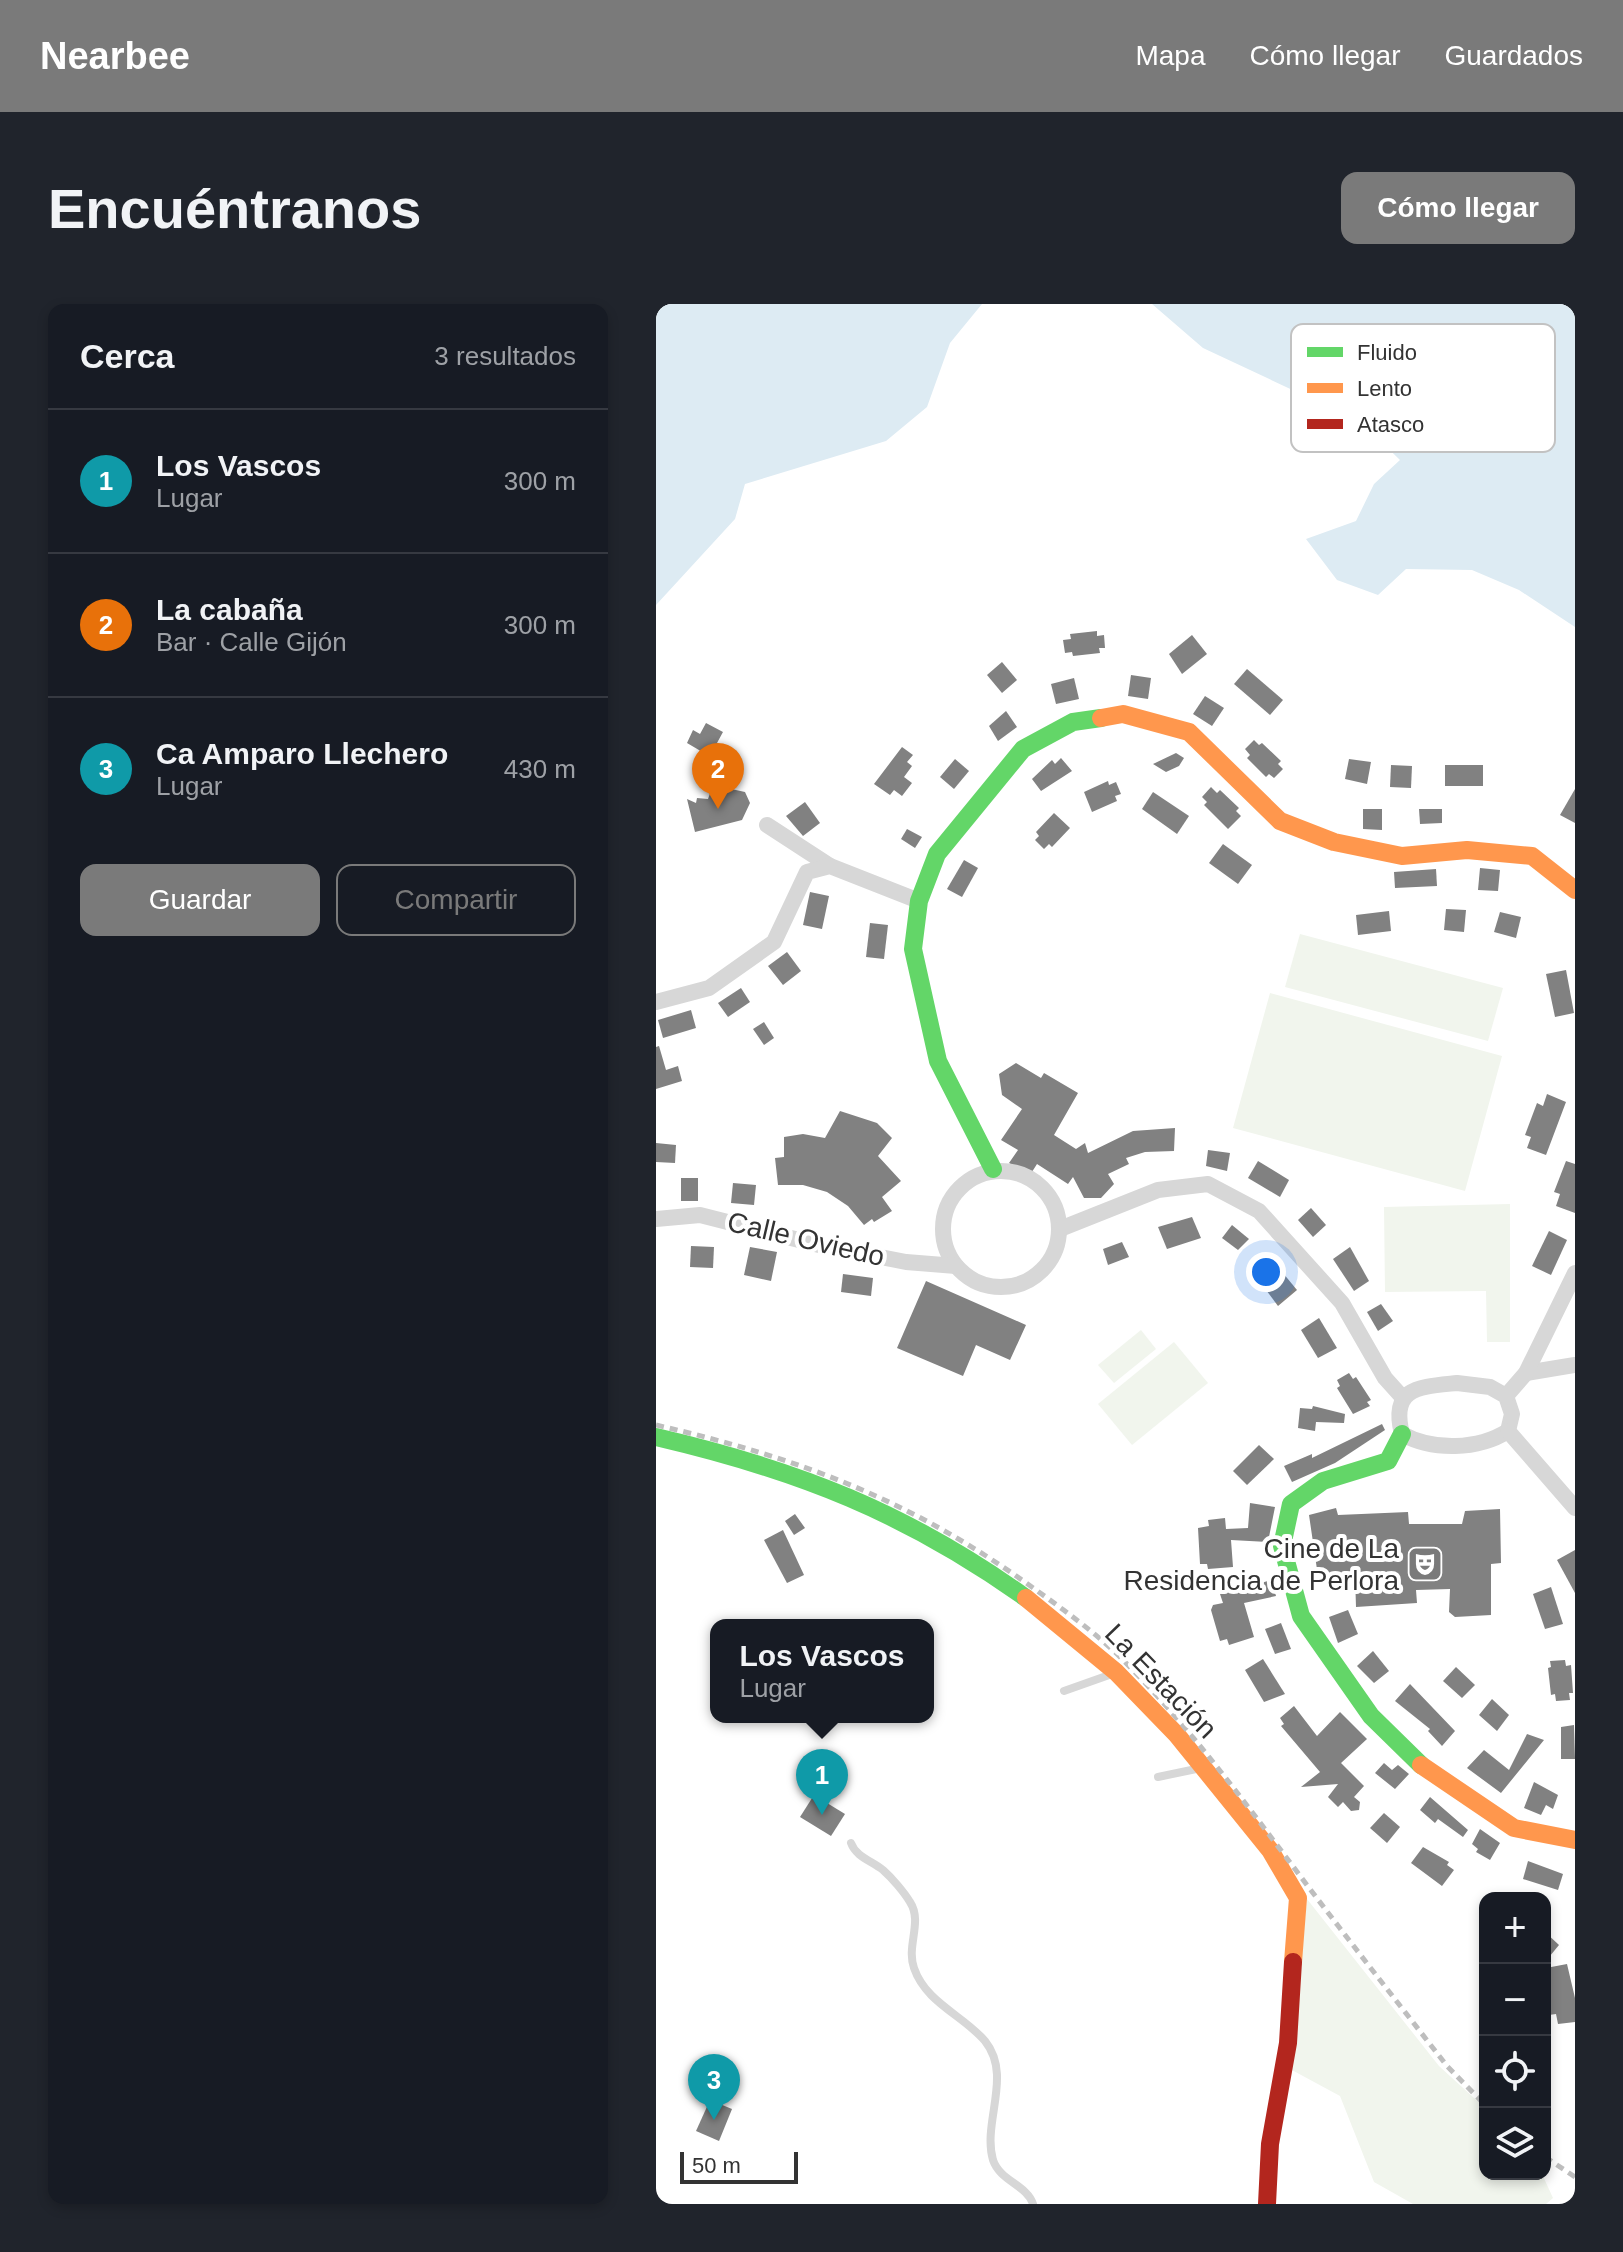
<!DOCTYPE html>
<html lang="es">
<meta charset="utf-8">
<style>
:root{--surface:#171b24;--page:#20242c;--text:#f1f3f6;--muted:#9ea1a6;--line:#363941;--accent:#7a7a7a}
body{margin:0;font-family:Arial,sans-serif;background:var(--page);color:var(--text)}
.controls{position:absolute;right:24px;bottom:24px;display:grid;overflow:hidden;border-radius:16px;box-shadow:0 4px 12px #0003}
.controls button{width:72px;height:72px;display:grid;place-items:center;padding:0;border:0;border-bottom:2px solid var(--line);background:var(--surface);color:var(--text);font:40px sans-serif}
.scale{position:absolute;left:24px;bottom:20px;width:118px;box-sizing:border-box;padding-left:8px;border:4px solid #333;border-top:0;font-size:22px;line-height:28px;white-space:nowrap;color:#333;-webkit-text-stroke:6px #fff;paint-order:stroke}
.you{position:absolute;left:610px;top:968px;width:28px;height:28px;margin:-20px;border:6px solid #fff;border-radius:50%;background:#1a73e8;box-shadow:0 0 0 12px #1a73e833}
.badge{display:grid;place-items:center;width:52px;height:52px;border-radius:50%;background:var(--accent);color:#fff;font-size:26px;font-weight:700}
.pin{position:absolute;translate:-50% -66px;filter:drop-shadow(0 2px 4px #0008)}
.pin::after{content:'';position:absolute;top:42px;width:28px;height:24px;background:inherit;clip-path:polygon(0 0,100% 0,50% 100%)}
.popup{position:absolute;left:54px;top:1315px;width:224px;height:104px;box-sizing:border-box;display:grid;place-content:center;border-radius:16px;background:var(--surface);filter:drop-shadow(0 2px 6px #0005);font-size:26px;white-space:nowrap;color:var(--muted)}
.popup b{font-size:30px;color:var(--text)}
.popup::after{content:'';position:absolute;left:50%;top:100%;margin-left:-16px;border:16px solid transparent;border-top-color:var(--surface)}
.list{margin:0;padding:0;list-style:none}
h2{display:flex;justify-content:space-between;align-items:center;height:104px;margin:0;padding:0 32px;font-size:34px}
h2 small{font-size:26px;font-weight:400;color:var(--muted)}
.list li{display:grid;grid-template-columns:52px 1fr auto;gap:24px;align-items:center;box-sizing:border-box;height:144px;padding:0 32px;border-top:2px solid var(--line)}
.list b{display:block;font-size:30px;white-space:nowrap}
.list p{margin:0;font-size:26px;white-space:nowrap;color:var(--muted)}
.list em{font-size:26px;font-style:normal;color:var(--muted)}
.actions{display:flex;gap:16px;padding:24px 32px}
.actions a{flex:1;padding:18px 0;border:2px solid var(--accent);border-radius:16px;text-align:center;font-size:28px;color:var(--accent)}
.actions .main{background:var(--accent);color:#fff}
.icon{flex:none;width:44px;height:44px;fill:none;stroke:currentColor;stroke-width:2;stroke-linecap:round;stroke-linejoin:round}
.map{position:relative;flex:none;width:919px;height:1900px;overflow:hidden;border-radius:16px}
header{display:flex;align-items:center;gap:48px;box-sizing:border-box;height:112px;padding:0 40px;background:var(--accent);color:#fff}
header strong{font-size:38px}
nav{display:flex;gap:44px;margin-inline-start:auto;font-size:28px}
.intro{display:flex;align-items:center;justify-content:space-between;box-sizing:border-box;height:192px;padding:0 48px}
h1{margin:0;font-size:56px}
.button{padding:20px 36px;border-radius:16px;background:var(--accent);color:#fff;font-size:28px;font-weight:700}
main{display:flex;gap:48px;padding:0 48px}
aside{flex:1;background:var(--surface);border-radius:16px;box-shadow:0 4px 12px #0003}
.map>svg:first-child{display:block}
.green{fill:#f1f5ed}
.water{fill:#ddebf3}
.building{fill:#818181}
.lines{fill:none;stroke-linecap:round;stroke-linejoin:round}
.lane{stroke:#d7d7d7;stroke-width:8}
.street{stroke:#d7d7d7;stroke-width:16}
.fast{stroke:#63d668;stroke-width:18}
.slow{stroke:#ff974d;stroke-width:18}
.jam{stroke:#b3261e;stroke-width:18}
.rail{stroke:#bebebe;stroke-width:5;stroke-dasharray:8 6;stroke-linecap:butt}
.labels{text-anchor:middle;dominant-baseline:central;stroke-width:8;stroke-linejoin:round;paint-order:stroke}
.street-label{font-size:28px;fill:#333;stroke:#fff}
.poi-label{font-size:28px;fill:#333;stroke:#fff;text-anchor:end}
.key{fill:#fff;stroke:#c2c2c2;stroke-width:2}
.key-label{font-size:22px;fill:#333}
</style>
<header>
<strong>Nearbee</strong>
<nav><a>Mapa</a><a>Cómo llegar</a><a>Guardados</a></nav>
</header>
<div class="intro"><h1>Encuéntranos</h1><a class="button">Cómo llegar</a></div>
<main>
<aside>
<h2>Cerca<small>3 resultados</small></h2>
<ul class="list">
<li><span class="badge" style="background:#0f9aa8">1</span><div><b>Los Vascos</b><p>Lugar</p></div><em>300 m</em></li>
<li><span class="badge" style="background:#e8710a">2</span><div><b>La cabaña</b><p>Bar · Calle Gijón</p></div><em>300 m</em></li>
<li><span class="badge" style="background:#0f9aa8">3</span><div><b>Ca Amparo Llechero</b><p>Lugar</p></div><em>430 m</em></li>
</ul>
<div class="actions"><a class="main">Guardar</a><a>Compartir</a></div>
</aside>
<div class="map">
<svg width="919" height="1900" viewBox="0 0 919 1900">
<rect width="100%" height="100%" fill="#fff"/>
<!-- green -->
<g class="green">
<polygon points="644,630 847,684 832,737 629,683"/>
<polygon points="614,689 846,752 809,887 577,824"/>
<polygon points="854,900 854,1038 831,1038 830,987 729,988 728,903"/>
<polygon points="485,1026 500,1045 458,1079 442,1061"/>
<polygon points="518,1038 552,1079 476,1141 442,1100"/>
<polygon points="651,1595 783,1762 829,1804 829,1870 886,1870 897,1894 890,1900 757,1900 718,1878 684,1792 634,1765"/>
</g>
<!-- water -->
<g class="water">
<polygon points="0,0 326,0 294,39 271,103 230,137 89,180 79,215 0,301"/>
<polygon points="496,0 919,0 919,323 863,286 816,266 750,265 722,291 681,276 650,235 700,217 718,180 744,156 705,118 547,44"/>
</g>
<!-- building -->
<g class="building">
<polygon points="441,327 441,332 448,331 449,344 443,344 444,349 417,352 416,348 409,349 407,336 415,335 414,330"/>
<polygon points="536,331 551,350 526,370 513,350"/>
<polygon points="346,358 361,376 346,389 331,371"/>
<polygon points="591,365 627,396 614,411 578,380"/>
<polygon points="475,371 495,374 492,395 472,392"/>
<polygon points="418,374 423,395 400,400 395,380"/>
<polygon points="549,392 568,404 556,422 537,410"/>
<polygon points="350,407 361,423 342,437 333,422"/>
<polygon points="50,419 67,428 61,439 67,443 60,456 31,439 37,426 44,430"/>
<polygon points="598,436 603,441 606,439 625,457 622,460 627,465 618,474 613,470 610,473 591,454 594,451 589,445"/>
<polygon points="246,443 257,451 251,458 256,462 248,473 256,479 246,492 238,486 234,491 218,480"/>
<polygon points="520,449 528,454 523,462 510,468 497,460"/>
<polygon points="405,454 416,467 385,487 376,475 396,456 399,460"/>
<polygon points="299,455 313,467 298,485 284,473"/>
<polygon points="693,455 715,458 711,480 689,475"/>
<polygon points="735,461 756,462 755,484 734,483"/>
<rect x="789" y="461" width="38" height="21"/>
<polygon points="452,477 453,481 460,478 465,490 459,492 461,497 436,508 428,488"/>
<polygon points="57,481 89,488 94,499 86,516 39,528 31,495 40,499 41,494 52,495"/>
<polygon points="555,483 561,489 564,486 583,504 580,507 585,512 572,525 548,501 551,498 546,493"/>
<polygon points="919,485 919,519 904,511"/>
<polygon points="497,488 533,512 521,530 486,505"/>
<polygon points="149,498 164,519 147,532 130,512"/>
<polygon points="707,505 726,505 726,526 707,525"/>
<polygon points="763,505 786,505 786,519 764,520"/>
<polygon points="398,509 414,524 396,543 393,540 388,545 379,536 383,532 380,528"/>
<polygon points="251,525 266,533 259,544 245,535"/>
<polygon points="567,540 596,561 582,580 553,559"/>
<polygon points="308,556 322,564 306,593 291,585"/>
<polygon points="824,564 844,566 842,587 822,586"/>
<polygon points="780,565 781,582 739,584 738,568"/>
<polygon points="154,588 173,592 166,625 147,621"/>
<polygon points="790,605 810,606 808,628 788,626"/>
<polygon points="733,607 735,627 702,631 700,611"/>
<polygon points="844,608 865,613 860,634 838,628"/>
<polygon points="214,619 232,621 228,655 210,653"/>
<polygon points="131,648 145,667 127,681 112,662"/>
<polygon points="910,666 918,709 899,713 890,670"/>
<polygon points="85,684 94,698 72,713 62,699"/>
<polygon points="35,706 40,724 7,734 2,716"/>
<polygon points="108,718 118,734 108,741 97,725"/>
<polygon points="3,742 10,766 22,762 26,777 0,785 0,743"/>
<polygon points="360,759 385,774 388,769 422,789 398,831 420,845 429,839 432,849 477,827 519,824 518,847 489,848 470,854 473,860 452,870 458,880 445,894 428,894 417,873 412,880 381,860 374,871 353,859 362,846 345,836 366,805 346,791 343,770"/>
<polygon points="891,790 910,798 890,851 871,844 875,833 869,831 881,799 887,802"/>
<polygon points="184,807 221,819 236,834 222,852 245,877 226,893 236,907 218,918 216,915 208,921 192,902 171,888 147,881 122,881 119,854 128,853 128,833 147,830 169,834"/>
<polygon points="0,839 20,841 19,859 0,858"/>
<polygon points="552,846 574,849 571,867 550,862"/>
<polygon points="602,857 633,876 624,893 592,874"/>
<polygon points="910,857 919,860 919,909 900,902 904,890 898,888"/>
<rect x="25" y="874" width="17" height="23"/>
<polygon points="77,879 100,881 98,901 75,899"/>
<polygon points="655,904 670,921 657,933 642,916"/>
<polygon points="536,913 545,934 511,945 502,923"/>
<polygon points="576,921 593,935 582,946 566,934"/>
<polygon points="893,927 911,936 895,971 876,962"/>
<polygon points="466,938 473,953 452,961 447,945"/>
<polygon points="35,942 58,943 57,964 34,963"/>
<polygon points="94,943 121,948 115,977 88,971"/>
<polygon points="694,943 713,977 698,987 677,955"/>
<polygon points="622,963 641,986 622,1002 605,979"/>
<polygon points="187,970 217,974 215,992 185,988"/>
<polygon points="270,977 370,1021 354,1056 320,1041 307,1072 241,1044"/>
<polygon points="725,1000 737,1017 722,1027 711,1008"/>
<polygon points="663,1014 681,1044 662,1054 645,1026"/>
<polygon points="693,1069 697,1075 700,1073 715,1096 711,1098 714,1102 697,1110 681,1084 684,1082 681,1076"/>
<polygon points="657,1102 689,1110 688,1119 660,1118 659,1127 642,1124 644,1104 656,1105"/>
<polygon points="726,1120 729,1126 679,1159 636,1178 628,1162 656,1150 656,1154"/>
<polygon points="603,1141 618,1155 591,1181 577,1167"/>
<polygon points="594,1199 619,1203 612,1238 575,1236 577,1263 552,1265 551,1260 544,1260 542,1224 553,1222 552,1216 569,1214 570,1225 592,1224"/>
<polygon points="680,1204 682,1211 752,1208 753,1220 806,1220 809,1207 844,1205 845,1259 835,1260 835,1311 799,1313 793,1308 794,1285 760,1286 761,1299 700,1303 699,1271 663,1279 653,1211"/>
<polygon points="139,1210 149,1224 138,1231 129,1217"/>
<polygon points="127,1226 148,1271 131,1279 108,1236"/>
<polygon points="919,1246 919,1289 901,1256"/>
<polygon points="612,1277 616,1278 620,1292 588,1299 598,1333 573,1341 571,1335 564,1337 555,1306 557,1301 567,1299 564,1290"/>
<polygon points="895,1283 907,1320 889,1325 877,1290"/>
<polygon points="692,1306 702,1330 682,1339 673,1313"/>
<polygon points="625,1319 635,1345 619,1350 609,1325"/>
<polygon points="717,1347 733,1367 718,1379 701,1362"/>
<polygon points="607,1355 629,1390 608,1398 589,1366"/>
<polygon points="909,1356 910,1362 915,1361 917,1389 913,1389 914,1396 900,1397 899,1390 895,1391 892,1364 895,1363 894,1357"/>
<polygon points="800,1363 819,1381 806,1394 787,1377"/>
<polygon points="754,1380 799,1427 786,1442 772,1427 774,1425 739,1397"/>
<polygon points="836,1395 853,1411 841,1427 823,1411"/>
<polygon points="638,1402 661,1432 684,1408 711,1435 685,1459 708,1482 698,1493 704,1498 703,1506 695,1507 687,1498 682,1503 672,1493 682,1480 645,1483 664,1468 625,1422 628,1420 624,1414"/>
<polygon points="918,1421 919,1455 905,1455 905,1423"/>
<polygon points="871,1430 888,1436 845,1489 811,1464 828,1446 853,1466"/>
<polygon points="728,1459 736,1466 742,1461 753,1470 739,1485 719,1469"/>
<polygon points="878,1478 902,1491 897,1505 890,1501 885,1511 868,1504"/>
<polygon points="158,1491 189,1510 175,1532 144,1513"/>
<polygon points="774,1493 812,1526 807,1533 782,1515 779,1519 764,1506"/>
<polygon points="728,1509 744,1523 731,1539 714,1524"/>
<polygon points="824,1525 844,1539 834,1556 820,1548 822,1545 816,1540"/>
<polygon points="767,1543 793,1558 791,1561 798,1566 786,1582 755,1559"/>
<polygon points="872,1557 907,1570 902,1586 867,1575"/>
<polygon points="889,1628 903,1641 889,1658"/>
<polygon points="911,1660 919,1694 919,1718 902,1720 900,1710 893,1711 889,1692 889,1677 893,1677 890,1664"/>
<polygon points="54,1796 76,1805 63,1837 40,1827"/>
</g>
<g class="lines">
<!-- lane -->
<g class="lane">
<polyline points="408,1387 456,1370"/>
<polyline points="502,1473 545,1464"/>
<path d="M195,1539C200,1553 216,1557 227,1566C236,1574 248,1588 254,1598C267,1618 250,1642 258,1664C270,1699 307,1711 329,1737C357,1772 326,1818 337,1856C344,1877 371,1881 377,1900"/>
</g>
<!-- street -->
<g class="street">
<polyline points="111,521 174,562"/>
<polyline points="0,698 53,684 118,638 151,568 174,562 263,597"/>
<circle cx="345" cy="925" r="58"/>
<polyline points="0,915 44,911 163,941 250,958 300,962"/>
<polyline points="404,925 502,886 552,880 603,907 686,999 729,1074 747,1094"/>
<polyline points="870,1069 919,1061"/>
<path d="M801,1079L834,1083L850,1092L856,1110L852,1127C822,1146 777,1147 746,1130C734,1083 763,1083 801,1079Z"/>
<polyline points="850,1092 870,1069 919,969"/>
<polyline points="852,1127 919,1204"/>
</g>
<!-- fast -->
<g class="fast">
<polyline points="337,865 282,757 257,645 263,597 281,550 367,445 417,418 445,414"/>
<polyline points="746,1130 732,1157 667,1177 635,1200 626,1242 645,1312 715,1412 765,1461"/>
<path d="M0,1133C142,1166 251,1209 370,1294"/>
</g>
<!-- slow -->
<g class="slow">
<polyline points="445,414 467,410 533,428 624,517 678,538 746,552 811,546 876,552 919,586"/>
<polyline points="370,1294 460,1368 521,1431 614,1546 642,1594 637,1658"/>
<polyline points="765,1461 858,1524 919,1536"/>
</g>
<!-- jam -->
<polyline class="jam" points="611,1900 614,1840 632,1739 637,1658"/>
<!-- rail -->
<g class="rail">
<path d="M0,1121C147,1155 257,1197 380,1286C408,1306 437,1327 461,1350C535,1423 595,1507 657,1589C701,1647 746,1704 791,1762L829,1801"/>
<polyline points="889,1853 919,1873"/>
</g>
</g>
<!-- icons -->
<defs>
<symbol id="theatre-square" viewBox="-11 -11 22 22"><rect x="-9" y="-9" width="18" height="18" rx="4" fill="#7a7a7a" stroke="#fff"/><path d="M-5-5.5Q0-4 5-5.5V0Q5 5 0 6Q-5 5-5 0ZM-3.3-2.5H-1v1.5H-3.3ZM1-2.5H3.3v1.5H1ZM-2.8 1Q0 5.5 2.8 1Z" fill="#fff"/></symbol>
</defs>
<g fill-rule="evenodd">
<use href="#theatre-square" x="749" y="1240" width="40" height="40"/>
</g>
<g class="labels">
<!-- street labels -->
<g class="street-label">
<text transform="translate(150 935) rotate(13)">Calle Oviedo</text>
<text transform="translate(505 1377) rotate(46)">La Estación</text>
</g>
<!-- poi labels -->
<g class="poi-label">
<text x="743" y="1244">Cine de La<tspan x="743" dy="32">Residencia de Perlora</tspan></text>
</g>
</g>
<!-- legend -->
<rect x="635" y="20" width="264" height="128" rx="12" class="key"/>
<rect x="651" y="43" width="36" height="10" fill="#63d668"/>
<rect x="651" y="79" width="36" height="10" fill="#ff974d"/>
<rect x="651" y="115" width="36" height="10" fill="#b3261e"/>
<g class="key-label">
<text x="701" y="56">Fluido</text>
<text x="701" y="92">Lento</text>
<text x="701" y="128">Atasco</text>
</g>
</svg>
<div class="controls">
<button>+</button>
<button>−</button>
<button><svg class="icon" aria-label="locate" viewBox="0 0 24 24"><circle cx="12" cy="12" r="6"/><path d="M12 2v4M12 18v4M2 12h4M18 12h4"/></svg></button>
<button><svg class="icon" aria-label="layers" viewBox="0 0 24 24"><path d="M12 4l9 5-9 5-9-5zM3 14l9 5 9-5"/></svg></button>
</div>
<div class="scale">50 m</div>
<div class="you"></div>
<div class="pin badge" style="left:166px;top:1511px;background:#0f9aa8">1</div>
<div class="popup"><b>Los Vascos</b>Lugar</div>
<div class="pin badge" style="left:62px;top:505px;background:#e8710a">2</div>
<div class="pin badge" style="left:58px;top:1816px;background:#0f9aa8">3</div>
</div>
</main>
